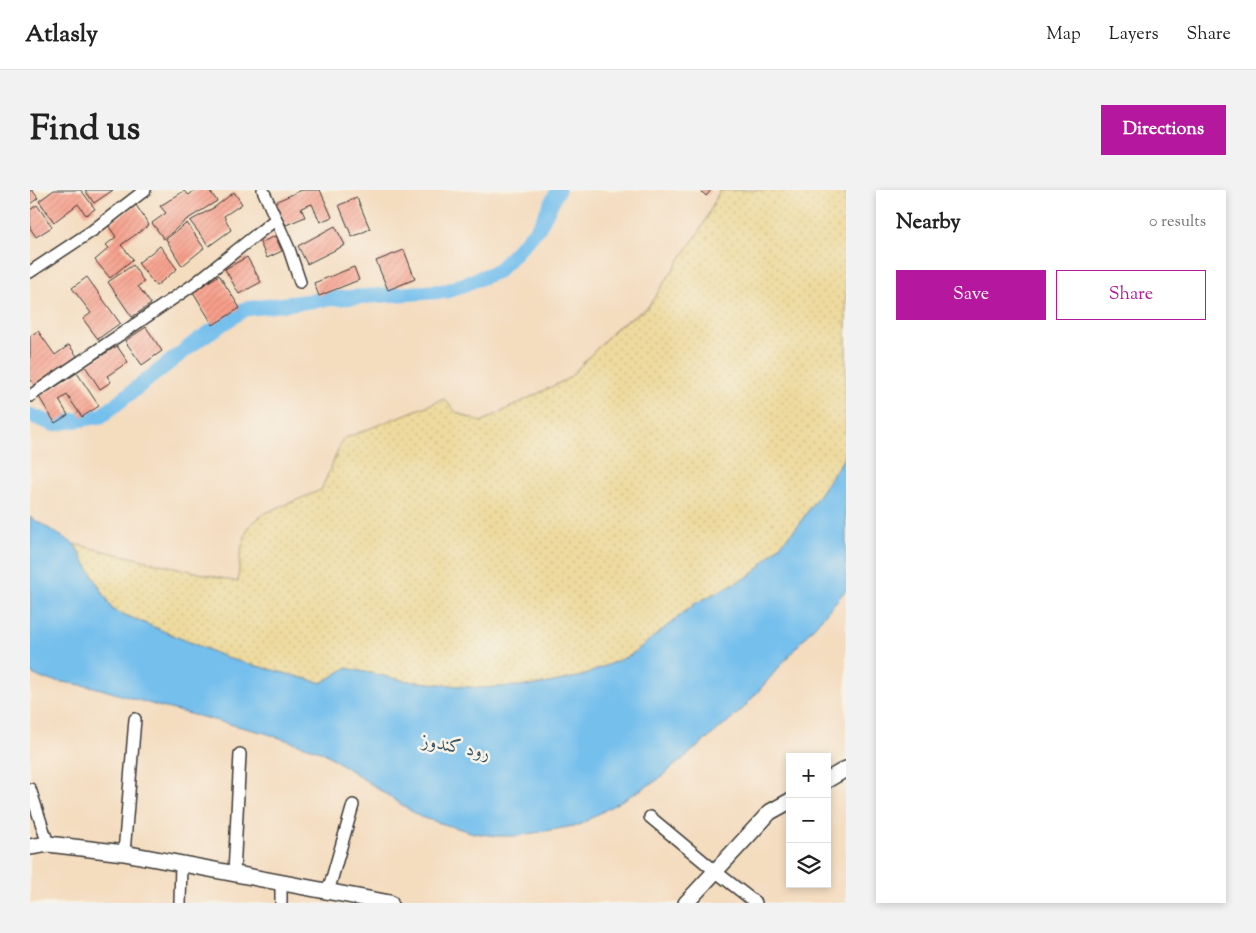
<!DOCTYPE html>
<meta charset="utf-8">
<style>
:root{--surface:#fff;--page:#f2f2f2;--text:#222;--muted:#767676;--line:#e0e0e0;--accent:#b5179e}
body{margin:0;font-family:"Sorts Mill Goudy",Amiri,serif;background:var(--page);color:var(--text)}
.controls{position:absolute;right:15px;bottom:15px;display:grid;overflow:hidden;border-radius:0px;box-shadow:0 2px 8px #0003}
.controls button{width:45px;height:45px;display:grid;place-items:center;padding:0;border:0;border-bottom:1px solid var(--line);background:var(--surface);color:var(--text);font:25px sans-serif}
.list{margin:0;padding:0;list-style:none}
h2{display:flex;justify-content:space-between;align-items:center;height:65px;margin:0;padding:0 20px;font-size:21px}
h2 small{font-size:16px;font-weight:400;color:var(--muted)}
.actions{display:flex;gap:10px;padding:15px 20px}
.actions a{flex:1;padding:11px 0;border:1px solid var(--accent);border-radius:0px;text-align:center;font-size:18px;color:var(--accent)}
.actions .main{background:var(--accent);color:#fff}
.icon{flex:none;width:28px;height:28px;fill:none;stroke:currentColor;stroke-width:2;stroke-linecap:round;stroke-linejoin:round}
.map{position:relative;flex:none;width:816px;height:713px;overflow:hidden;border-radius:0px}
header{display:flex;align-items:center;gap:30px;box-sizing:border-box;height:70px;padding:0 25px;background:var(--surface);border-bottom:1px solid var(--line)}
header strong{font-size:24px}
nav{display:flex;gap:28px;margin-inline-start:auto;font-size:18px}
.intro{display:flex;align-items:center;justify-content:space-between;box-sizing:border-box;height:120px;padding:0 30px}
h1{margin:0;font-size:35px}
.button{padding:12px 22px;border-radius:0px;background:var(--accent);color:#fff;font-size:18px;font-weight:700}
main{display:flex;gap:30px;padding:0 30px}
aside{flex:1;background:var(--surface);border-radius:0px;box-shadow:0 2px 8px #0003}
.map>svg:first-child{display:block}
.sand{fill:url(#sand-dots);stroke:#857b5d}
.water{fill:#74bfed;stroke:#486e84}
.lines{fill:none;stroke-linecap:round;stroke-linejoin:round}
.canal{stroke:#74bfed;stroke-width:15}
.building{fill:url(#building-hatch)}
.minor-casing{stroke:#3c3934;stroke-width:14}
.tertiary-casing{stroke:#3c3934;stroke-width:18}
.minor{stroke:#fff;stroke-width:11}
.tertiary{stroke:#fff;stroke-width:15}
.labels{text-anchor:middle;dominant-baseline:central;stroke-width:5;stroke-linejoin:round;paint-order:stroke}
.water-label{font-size:19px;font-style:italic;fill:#3b5565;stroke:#f7f3e8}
</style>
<header>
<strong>Atlasly</strong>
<nav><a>Map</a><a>Layers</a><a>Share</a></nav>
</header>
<div class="intro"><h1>Find us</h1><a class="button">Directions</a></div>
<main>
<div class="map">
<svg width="816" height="713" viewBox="0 0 816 713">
<defs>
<pattern id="sand-dots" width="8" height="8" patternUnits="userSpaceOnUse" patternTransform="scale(1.25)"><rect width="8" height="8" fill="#eeda9e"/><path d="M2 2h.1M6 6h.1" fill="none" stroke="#ccba88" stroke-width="1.8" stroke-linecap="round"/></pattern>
<pattern id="building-hatch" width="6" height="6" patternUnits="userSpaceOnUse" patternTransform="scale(1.25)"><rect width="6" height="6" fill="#f79f8b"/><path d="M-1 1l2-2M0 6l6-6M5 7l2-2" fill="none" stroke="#d38877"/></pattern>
</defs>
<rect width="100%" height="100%" fill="#f7f3e8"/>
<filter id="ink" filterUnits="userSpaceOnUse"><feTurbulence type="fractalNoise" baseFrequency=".02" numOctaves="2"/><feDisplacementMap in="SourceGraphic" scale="10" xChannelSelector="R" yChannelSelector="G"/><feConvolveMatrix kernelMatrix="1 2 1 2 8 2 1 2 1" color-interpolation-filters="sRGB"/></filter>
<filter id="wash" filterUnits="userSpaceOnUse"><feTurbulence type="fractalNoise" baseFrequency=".0096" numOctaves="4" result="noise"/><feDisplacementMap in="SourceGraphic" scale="20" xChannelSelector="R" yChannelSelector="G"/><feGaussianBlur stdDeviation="1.12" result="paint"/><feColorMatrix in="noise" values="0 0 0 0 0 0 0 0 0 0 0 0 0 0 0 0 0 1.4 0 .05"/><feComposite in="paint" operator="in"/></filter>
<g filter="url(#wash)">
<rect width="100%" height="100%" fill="#f4dcbf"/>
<!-- sand -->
<polygon class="sand" points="690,0 816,0 816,265 767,337 723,384 666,413 601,465 552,486 510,495 449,498 377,491 316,478 292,493 200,469 83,420 44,354 208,392 210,364 218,337 235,323 291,300 313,249 414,209 427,223 451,232 539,188 586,138 618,117 672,37"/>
<!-- water -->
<polygon class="water" points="816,265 816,400 712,520 626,591 549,635 487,646 466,646 444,643 390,627 293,562 235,543 128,516 64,497 13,489 0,483 0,327 44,354 83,420 200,469 292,493 316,478 377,491 449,498 509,495 552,486 601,465 666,413 723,384 767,337"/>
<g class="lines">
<!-- canal -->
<polyline class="canal" points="0,225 23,234 71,226 168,150 215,119 297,109 417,101 468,81 509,37 528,0"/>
</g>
<g id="blocks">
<!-- building -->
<g class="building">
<polygon points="0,0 2,0 8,8 0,14"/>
<polygon points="24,0 51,0 65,19 56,25 48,14 24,32 9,11"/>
<polygon points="55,0 83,0 64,13"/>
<polygon points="165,0 179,0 187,11 156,30 134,49 122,33 136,23 130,16 154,1 159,5"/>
<polygon points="272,0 290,0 302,27 290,32 282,14 271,18 275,27 256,35 245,12"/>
<polygon points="670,0 681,0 676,6"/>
<polygon points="204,2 212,14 194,26 201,40 179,56 160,31 185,17"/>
<polygon points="327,8 340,39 322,47 309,15"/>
<polygon points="7,15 22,37 6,47 0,38 0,20"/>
<polygon points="106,15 119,35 91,55 103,69 80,88 65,70 79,58 76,55 86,47 78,35"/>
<polygon points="157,33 174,58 152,76 136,49"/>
<polygon points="305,36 315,55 277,74 268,56"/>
<polygon points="245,46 252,61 237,68 230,53"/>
<polygon points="130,56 147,79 126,96 108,73"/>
<polygon points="374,60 385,89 358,100 346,71"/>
<polygon points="217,67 231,92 209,104 195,79"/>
<polygon points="103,75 114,92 108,96 121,114 102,127 78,92"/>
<polygon points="324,77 329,90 289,106 284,93"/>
<polygon points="189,85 210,118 183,135 163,102"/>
<polygon points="57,87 90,133 68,149 53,129 61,123 42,98"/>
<polygon points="116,137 132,161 112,175 95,151"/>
<polygon points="8,141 25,165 39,155 47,166 6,197 0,189 0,146"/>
<polygon points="87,156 98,172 77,186 81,192 70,199 55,176"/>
<polygon points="47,183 69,216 52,227 37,205 29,210 38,225 25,233 9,207"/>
</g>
</g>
</g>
<g filter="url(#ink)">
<use href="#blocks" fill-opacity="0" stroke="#3c3934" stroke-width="1"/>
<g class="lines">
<defs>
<g id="minor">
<polyline points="233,0 259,59 270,92"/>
<polyline points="0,82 62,41 115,0"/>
<polyline points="0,206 163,95 246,29"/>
<polyline points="0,599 18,654"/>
<polyline points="620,627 685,681 726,713"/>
<polyline points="94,663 105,529"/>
<polyline points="204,684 210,564"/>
<polyline points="298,702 323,615"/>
<polyline points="150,713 151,674"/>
<polyline points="251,713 251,693"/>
</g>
<g id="tertiary">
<polyline points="797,590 816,579"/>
<polyline points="0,657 18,654 94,663 360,713"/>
<polyline points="656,713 740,622 760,611"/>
</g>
</defs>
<!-- minor casing -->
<use href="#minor" class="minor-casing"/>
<!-- tertiary casing -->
<use href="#tertiary" class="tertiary-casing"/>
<!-- minor -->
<use href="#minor" class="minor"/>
<!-- tertiary -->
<use href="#tertiary" class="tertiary"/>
</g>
</g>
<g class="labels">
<!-- water labels -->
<g class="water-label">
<text transform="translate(426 558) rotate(11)">رود کندوز</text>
</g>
</g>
</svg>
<div class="controls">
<button>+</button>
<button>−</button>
<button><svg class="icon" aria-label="layers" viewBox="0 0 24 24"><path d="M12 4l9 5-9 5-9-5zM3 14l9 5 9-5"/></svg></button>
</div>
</div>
<aside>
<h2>Nearby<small>0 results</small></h2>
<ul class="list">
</ul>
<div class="actions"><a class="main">Save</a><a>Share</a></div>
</aside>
</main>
